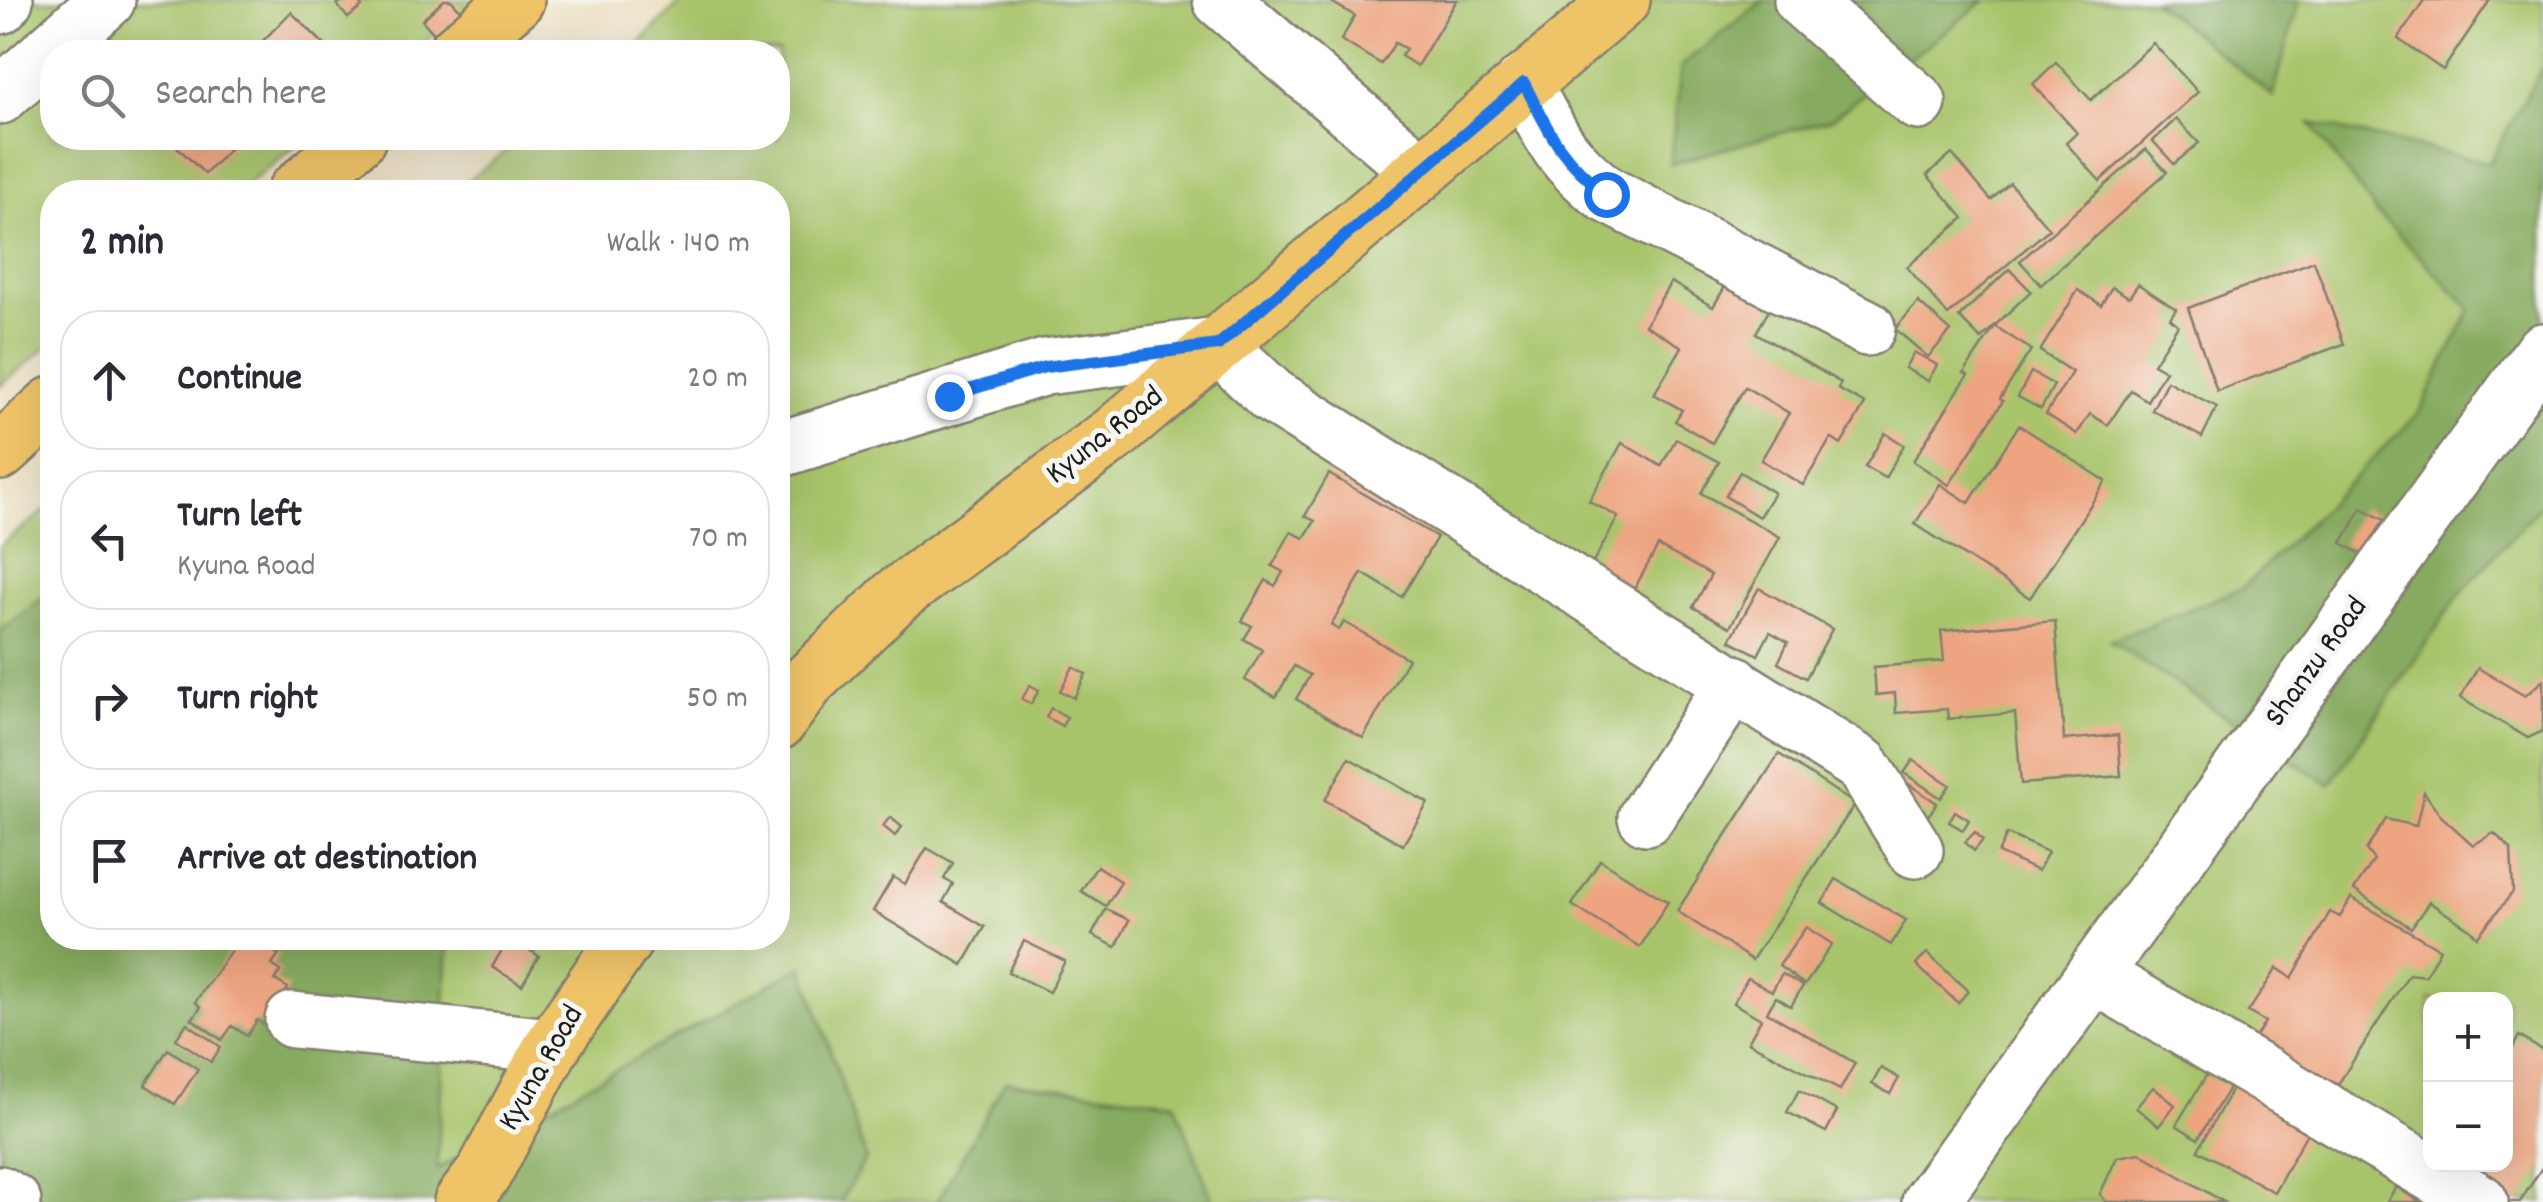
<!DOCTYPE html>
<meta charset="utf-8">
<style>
:root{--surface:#fff;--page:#f2f2f3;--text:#2b2b33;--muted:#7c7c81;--line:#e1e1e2}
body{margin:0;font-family:Dekko,sans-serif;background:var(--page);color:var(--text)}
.controls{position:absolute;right:30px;bottom:30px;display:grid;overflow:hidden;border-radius:20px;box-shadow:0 10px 40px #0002}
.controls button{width:90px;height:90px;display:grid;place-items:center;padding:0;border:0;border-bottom:2px solid var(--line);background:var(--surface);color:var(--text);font:50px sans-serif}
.stop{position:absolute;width:30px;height:30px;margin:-22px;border:8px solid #1a73e8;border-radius:50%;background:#fff}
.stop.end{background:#1a73e8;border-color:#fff;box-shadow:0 2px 10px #0008}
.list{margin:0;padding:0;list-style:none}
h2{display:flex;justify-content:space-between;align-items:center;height:130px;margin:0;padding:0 40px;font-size:42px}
h2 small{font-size:32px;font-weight:400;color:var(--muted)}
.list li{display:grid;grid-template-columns:65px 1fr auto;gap:30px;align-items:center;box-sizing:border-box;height:140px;margin:0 20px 20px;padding:0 20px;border:2px solid var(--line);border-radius:40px}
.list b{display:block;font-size:38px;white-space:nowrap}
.list p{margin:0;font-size:32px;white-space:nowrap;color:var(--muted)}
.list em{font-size:32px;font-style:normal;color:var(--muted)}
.icon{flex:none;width:55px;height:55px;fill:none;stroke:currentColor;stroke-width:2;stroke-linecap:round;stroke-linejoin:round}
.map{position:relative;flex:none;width:2543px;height:1202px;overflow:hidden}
.search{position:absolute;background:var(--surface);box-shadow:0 10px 40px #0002;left:40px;top:40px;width:750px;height:110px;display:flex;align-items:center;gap:25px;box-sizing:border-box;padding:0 35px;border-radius:40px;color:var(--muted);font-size:38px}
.panel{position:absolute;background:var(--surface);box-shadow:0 10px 40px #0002;left:40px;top:180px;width:750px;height:770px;border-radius:40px}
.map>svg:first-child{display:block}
.green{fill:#a8c46b;stroke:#627044;stroke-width:2.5;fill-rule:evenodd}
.forest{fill:#86aa5f;stroke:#51633e;stroke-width:2.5}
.building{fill:#eea480}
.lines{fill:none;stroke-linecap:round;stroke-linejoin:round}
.minor-casing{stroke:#847e6e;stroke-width:60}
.major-casing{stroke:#847e6e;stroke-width:60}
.minor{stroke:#fff;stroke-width:55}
.major{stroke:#efc469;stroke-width:55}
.route{stroke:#1a73e8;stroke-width:12}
.labels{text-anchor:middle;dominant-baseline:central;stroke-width:10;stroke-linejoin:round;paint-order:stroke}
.street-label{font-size:32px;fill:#1c1c1c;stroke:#f6f6f2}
</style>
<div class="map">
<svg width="2543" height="1202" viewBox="0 0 2543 1202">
<rect width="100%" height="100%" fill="#f6f6f2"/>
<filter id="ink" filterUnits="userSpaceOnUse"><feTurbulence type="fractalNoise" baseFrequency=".01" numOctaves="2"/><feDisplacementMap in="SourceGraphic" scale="20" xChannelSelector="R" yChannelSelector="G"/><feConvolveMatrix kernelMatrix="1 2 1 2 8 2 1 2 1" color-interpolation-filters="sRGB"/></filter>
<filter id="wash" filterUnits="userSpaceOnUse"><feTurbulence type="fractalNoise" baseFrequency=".0048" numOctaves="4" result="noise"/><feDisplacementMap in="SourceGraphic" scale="40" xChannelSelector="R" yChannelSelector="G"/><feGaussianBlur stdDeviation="2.25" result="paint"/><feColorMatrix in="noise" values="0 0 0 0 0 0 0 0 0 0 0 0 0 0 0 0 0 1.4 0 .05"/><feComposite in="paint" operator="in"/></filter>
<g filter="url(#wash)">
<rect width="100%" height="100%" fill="#ecdfbf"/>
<!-- green -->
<g class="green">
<polygon points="0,0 478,0 412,52 52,52 52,138 306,138 238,192 52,192 52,343 0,386"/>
<path d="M683,0H2543V1202H0V546L52,505V938H778V192H453L523,138H778V52H630ZM2430,1000H2506V1164H2430Z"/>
</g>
<!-- forest -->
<g class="forest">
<polygon points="1764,0 1986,0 1831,119 1670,164 1681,66"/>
<polygon points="2152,0 2299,0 2273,96"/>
<polygon points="2543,66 2543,502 2458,596 2330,785 2110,641 2243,588 2418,414 2471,309 2377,213 2310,123 2489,163"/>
<polygon points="52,591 52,938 448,938 437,1169 803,966 866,1158 840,1202 0,1202 0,631"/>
<polygon points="1005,1081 1175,1102 1213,1202 937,1202"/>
</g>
<g id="blocks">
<!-- building -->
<g class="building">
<polygon points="343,0 357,0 362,7 348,18 337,5"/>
<polygon points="444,0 451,0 463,13 437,37 422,20"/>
<polygon points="1328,0 1457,0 1417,66 1401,56 1406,49 1395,43 1381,64 1341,40 1355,16"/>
<polygon points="2424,0 2490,0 2443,70 2398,39"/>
<polygon points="291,12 327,47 322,52 252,52"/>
<polygon points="2153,43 2198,92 2100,181 2066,143 2077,133 2033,84 2056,62 2091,100"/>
<polygon points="2176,119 2199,143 2174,164 2153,141"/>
<polygon points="168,138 240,138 205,174"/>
<polygon points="2146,149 2167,172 2041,285 2020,261"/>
<polygon points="1952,154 1991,200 2010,183 2049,229 1948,315 1907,267 1964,218 1927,175"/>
<polygon points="2314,261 2344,344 2217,391 2188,308"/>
<polygon points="1736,268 1779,293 1756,333 1841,383 1838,389 1865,404 1841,445 1831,438 1803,485 1761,460 1789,413 1745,387 1712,443 1675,421 1682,410 1654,394 1682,347 1645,325 1671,282 1713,307"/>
<polygon points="2009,269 2031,291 1981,339 1959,317"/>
<polygon points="2138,284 2176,309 2170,318 2178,325 2153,364 2165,371 2147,401 2131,390 2108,425 2090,414 2077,434 2046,414 2072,372 2040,351 2078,290 2101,305 2112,287 2129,297"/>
<polygon points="1918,302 1951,331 1928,357 1895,329"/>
<polygon points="1995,326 2031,350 2000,399 2003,401 1949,485 1913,461 1968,375 1964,373"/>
<polygon points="1914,352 1937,365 1928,381 1905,368"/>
<polygon points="2031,372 2054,385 2041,409 2018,397"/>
<polygon points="2167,381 2217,407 2202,437 2152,410"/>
<polygon points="2019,425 2106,481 2030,598 1915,524 1940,484 1969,503"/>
<polygon points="1885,433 1904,445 1885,478 1865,467"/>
<polygon points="1676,439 1719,462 1701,493 1780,537 1730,627 1693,607 1711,575 1658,546 1632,593 1589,570 1618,517 1589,501 1622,443 1661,466"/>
<polygon points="1740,472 1774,493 1759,517 1725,496"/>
<polygon points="1329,474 1437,537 1402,597 1362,573 1331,625 1339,630 1344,622 1408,659 1363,738 1296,699 1310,675 1294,666 1276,697 1245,680 1262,650 1244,639 1252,626 1242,621 1266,580 1275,586 1283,572 1272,566 1291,532 1304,538 1315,521 1305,516"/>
<polygon points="2362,508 2384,520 2363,555 2342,543"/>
<polygon points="1759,588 1832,629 1806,678 1778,663 1788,642 1770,632 1758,655 1730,640"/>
<polygon points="2055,621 2064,740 2118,735 2121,776 2021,784 2015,713 1948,719 1947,709 1896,713 1895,693 1876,695 1874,667 1944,661 1941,631"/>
<polygon points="1073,667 1086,674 1074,698 1060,691"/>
<polygon points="2478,668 2525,696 2543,680 2543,731 2528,738 2460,698"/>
<polygon points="1030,685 1039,690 1031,704 1022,699"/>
<polygon points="1051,708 1067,717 1062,726 1046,717"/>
<polygon points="1779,754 1855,804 1752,960 1677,911"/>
<polygon points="1349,758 1428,803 1403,845 1325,800"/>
<polygon points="1913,760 1950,785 1941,798 1904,773"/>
<polygon points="1904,781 1937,803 1928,816 1895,793"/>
<polygon points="2424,792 2441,816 2473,845 2494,833 2511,849 2513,892 2477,937 2471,930 2429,902 2411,928 2354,890 2374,860 2366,850 2386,819 2416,826"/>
<polygon points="1955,811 1969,820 1963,830 1949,822"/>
<polygon points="890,817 902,827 895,836 883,826"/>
<polygon points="1975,832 1983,840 1974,851 1965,842"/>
<polygon points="2007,834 2048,852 2038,871 1998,853"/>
<polygon points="927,848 953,863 944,879 953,884 943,902 985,927 963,965 873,911 893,877 905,884"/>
<polygon points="1600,860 1668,902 1640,947 1572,905"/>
<polygon points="1097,866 1121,882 1106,906 1081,891"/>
<polygon points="1836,879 1906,920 1891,945 1822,903"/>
<polygon points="2351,898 2440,949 2425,976 2409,974 2328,1100 2248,1049 2265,1022 2248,1012 2277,968 2292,978 2330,912 2340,917"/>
<polygon points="1106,909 1129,920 1116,947 1092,935"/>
<polygon points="1806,927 1832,944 1805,985 1779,966"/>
<polygon points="240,938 254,938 279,955 272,965 281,971 275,980 288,988 269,1029 257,1020 247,1036 232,1026 222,1040 192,1019 201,1007 195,1002"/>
<polygon points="509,938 539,956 522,985 492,967"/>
<polygon points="518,938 545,938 537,949"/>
<polygon points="1024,941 1065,961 1049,992 1008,972"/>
<polygon points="1927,953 1968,991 1958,1003 1916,965"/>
<polygon points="1782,974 1803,986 1791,1006 1776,997 1767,1012 1855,1063 1840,1090 1748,1042 1761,1019 1733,1003 1748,978 1772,991"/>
<polygon points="187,1023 221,1047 211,1062 176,1039"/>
<polygon points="2519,1036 2543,1051 2543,1166 2520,1202 2508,1202 2456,1164 2506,1164 2506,1061"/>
<polygon points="168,1049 198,1069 175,1104 145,1085"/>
<polygon points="1881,1068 1899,1078 1890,1094 1872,1084"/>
<polygon points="2207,1074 2229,1088 2198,1139 2176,1125"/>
<polygon points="2236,1082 2312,1124 2274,1192 2198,1150"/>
<polygon points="2153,1087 2175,1105 2159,1126 2136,1108"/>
<polygon points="1799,1090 1837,1111 1826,1132 1787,1112"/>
<polygon points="2140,1153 2224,1202 2106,1202 2100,1194 2117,1157"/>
<polygon points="2396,1187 2420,1202 2387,1202"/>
</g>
</g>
</g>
<g filter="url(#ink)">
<use href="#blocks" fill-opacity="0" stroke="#847e6e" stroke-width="2.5"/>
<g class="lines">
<defs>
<g id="minor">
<polyline points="1221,0 1419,170"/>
<polyline points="1802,0 1918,102"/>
<polyline points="0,6 5,0"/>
<path d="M1523,83C1550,134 1559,158 1606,194L1867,328"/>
<polyline points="0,96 107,0"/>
<polyline points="778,450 1045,367 1218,345 1272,396 1862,765 1915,850"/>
<polyline points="1646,817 1734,683"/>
<polyline points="2094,975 2480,1202"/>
<polyline points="293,1020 552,1046"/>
<polyline points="0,1194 13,1202"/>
<polyline points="1930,1202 2543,351"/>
</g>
<g id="major">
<polyline points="456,52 516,0"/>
<polyline points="295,192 358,138"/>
<polyline points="0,452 52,405"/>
<polyline points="778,722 809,680 896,596 1115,433 1622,0"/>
<polyline points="462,1202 484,1173 552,1046 626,938"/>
</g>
</defs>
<!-- minor casing -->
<use href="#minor" class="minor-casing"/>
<!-- major casing -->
<use href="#major" class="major-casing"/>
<!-- minor -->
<use href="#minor" class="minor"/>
<!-- major -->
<use href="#major" class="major"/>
</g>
</g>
<g class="lines" filter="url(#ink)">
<!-- route -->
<path class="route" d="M949,396L1045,367L1218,345L1524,83C1550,134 1559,157 1606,194"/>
</g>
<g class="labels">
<!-- street labels -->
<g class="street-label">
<text transform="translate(1106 437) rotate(-38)">Kyuna Road</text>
<text transform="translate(2318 663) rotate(-54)">Shanzu Road</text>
<text transform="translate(543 1069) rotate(-60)">Kyuna Road</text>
</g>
</g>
</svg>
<div class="controls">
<button>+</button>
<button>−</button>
</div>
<div class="stop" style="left:1606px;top:194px"></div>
<div class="stop end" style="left:949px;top:396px"></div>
<div class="search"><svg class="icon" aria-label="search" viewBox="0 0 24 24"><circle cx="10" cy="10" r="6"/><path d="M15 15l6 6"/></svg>Search here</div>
<section class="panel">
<h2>2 min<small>Walk · 140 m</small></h2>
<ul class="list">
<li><svg class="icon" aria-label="ahead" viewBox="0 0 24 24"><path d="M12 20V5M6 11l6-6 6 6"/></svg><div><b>Continue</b></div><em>20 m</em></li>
<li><svg class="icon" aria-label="left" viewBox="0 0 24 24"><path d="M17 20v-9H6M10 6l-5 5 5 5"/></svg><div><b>Turn left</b><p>Kyuna Road</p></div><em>70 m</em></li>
<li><svg class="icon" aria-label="right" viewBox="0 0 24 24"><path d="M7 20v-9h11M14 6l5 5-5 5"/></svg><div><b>Turn right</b></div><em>50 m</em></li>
<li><svg class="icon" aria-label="arrive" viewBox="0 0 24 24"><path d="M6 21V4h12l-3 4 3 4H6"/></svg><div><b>Arrive at destination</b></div></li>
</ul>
</section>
</div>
